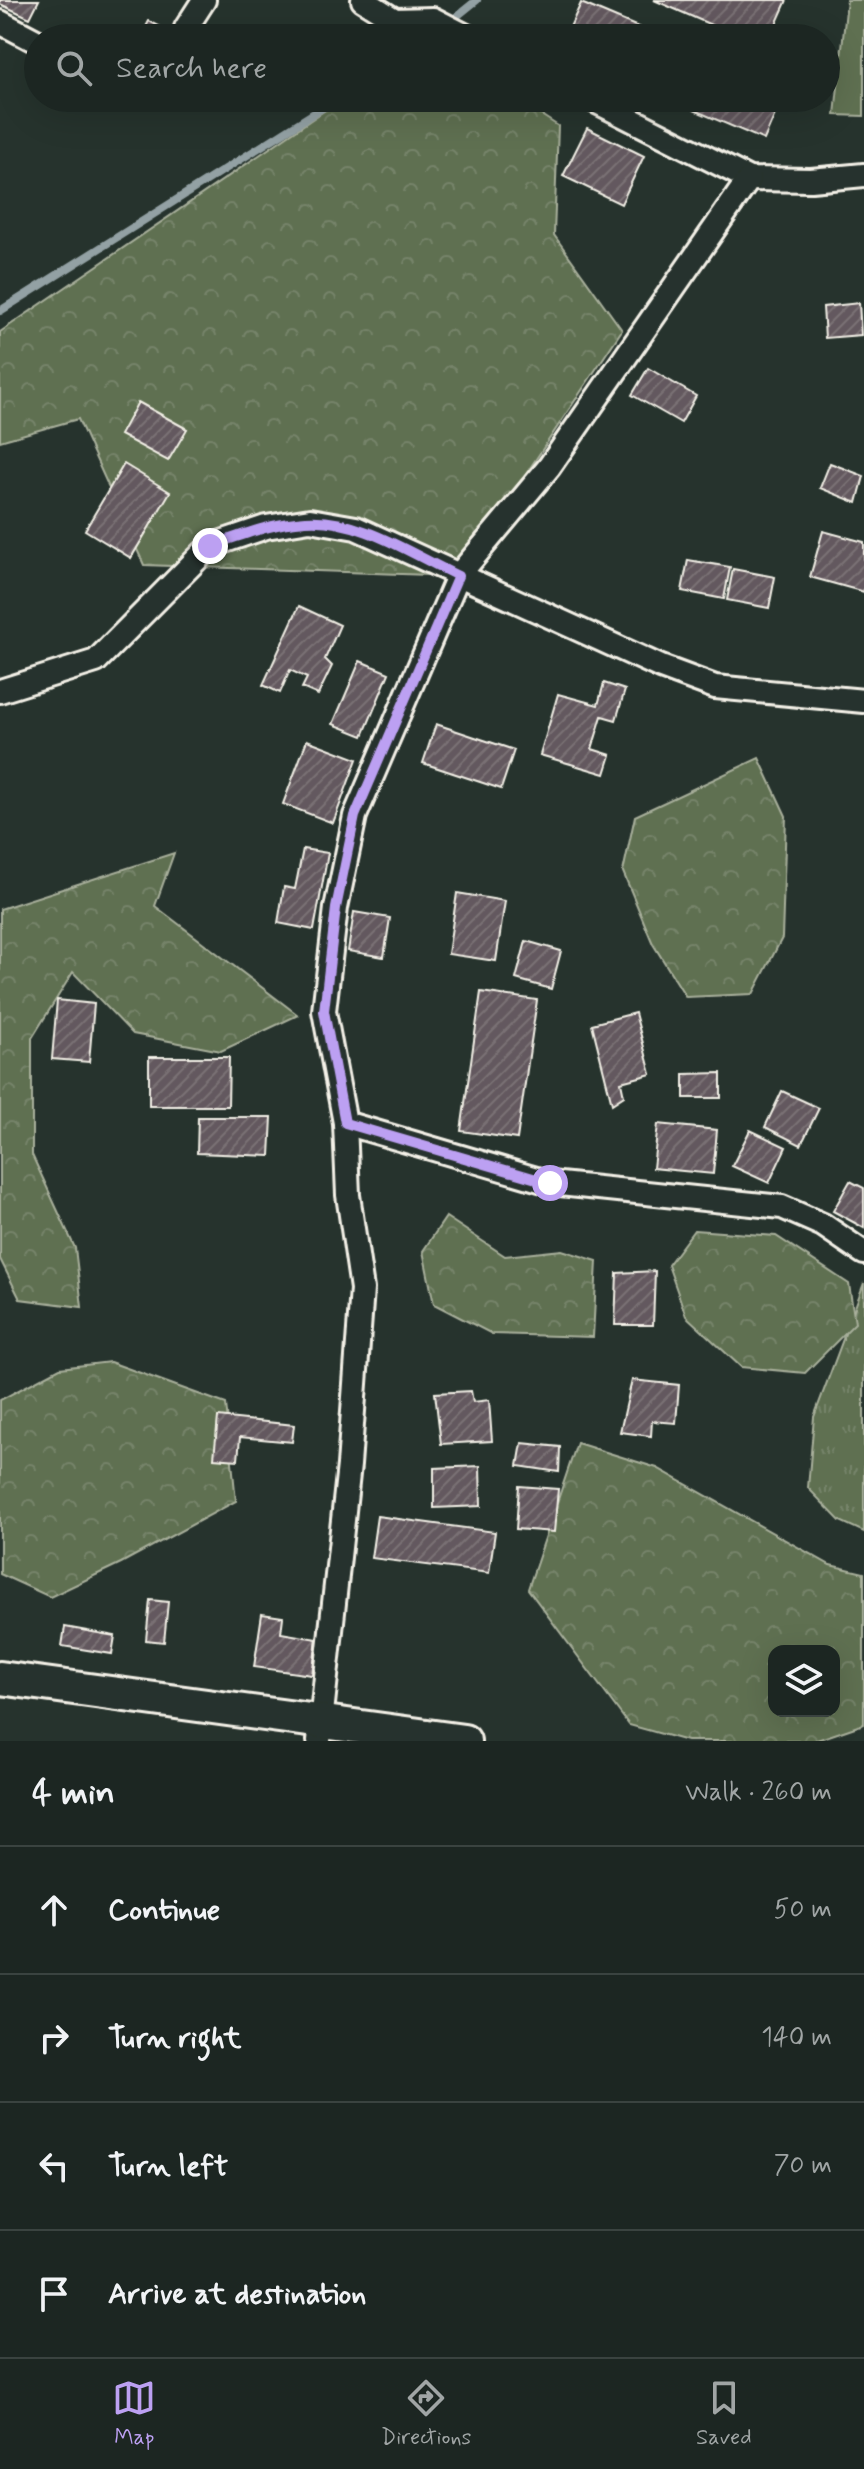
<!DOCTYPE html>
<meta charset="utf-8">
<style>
:root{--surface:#1c2622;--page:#252e2a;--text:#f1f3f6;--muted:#a0a5a5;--line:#3a4340;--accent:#bca0f2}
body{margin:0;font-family:Mynerve,sans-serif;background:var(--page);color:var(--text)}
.controls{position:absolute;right:24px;bottom:24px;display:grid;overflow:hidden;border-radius:16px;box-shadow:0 8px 32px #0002}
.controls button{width:72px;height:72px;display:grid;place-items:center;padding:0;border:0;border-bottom:2px solid var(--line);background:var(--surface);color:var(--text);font:40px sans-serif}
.stop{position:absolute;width:24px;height:24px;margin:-18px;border:6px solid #bca0f2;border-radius:50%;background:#fff}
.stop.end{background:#bca0f2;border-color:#fff;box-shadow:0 2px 8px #0008}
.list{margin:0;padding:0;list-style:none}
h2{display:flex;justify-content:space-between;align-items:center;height:104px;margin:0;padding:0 32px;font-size:34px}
h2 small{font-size:26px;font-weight:400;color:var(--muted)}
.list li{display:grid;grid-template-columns:52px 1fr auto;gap:24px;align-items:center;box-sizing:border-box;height:128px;padding:0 32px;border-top:2px solid var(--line)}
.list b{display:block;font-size:30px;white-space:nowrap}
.list em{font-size:26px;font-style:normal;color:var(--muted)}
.icon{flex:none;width:44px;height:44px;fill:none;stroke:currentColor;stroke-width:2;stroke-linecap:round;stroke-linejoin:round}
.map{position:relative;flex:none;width:864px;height:1741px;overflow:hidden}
.search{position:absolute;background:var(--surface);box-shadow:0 8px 32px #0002;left:24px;right:24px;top:24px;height:88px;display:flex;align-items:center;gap:20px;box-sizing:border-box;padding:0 28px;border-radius:44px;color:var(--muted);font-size:30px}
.sheet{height:616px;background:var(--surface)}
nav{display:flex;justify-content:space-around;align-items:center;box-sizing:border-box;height:112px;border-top:2px solid var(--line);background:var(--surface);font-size:22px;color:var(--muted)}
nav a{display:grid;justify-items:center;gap:4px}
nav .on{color:var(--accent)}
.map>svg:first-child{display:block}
.grass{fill:url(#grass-tufts);stroke:#a9b09c;stroke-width:2}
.forest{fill:url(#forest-crowns);stroke:#a9b09c;stroke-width:2;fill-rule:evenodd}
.pitch{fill:#5e6f51;stroke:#a9b09c;stroke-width:2}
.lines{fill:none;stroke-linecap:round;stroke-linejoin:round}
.stream{stroke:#93a1a4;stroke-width:8}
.building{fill:url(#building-hatch);stroke:#f4f1e8;stroke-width:2}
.street-casing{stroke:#f4f1e8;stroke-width:28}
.secondary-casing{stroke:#f4f1e8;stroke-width:38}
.street{stroke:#26332d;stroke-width:22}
.secondary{stroke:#26332d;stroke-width:32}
.route{stroke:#bca0f2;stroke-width:10}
</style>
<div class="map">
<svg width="864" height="1741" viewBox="0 0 864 1741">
<defs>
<pattern id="grass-tufts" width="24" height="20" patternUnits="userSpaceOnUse" patternTransform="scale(2)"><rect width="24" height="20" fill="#5e6f51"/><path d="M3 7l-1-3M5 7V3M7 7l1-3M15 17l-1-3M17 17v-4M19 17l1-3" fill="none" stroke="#76846a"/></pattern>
<pattern id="forest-crowns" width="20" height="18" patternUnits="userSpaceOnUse" patternTransform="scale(2)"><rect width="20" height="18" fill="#5e6f51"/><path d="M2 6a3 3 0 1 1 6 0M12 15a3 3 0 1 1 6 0" fill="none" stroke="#76846a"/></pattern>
<pattern id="building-hatch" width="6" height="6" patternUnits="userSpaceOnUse" patternTransform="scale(2)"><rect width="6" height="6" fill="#63595e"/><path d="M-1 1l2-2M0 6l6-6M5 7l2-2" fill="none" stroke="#7a7175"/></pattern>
</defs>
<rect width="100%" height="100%" fill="#26332d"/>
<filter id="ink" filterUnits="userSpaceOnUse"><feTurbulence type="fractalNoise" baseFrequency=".0125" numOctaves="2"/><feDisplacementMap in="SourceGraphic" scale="16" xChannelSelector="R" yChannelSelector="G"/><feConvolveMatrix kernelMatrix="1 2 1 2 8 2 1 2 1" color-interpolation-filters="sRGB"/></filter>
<g filter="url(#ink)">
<!-- grass -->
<polygon class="grass" points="864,1283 864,1532 840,1521 808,1488 814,1417"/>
<!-- forest -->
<g class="forest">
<polygon points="343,98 515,98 558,126 554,235 622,330 458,576 144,565 78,419 0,441 0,332"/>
<polygon points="759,758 786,816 782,938 753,994 686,997 653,944 623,872 635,816"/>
<polygon points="174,853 155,906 298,1015 221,1051 133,1034 73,972 32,1038 32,1155 75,1248 82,1307 20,1299 0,1259 0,909"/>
<polygon points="446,1217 505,1256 562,1250 597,1261 593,1337 492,1334 434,1304 423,1251"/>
<polygon points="694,1230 776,1236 849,1284 855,1323 805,1373 741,1367 686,1316 668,1265"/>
<polygon points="110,1362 226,1404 236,1501 121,1563 50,1597 0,1574 0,1400 60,1368"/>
<path d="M577,1443L657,1468L830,1565L864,1573V1724L814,1741H687L629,1725L528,1589ZM774,1651H834V1711H774Z"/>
</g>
<!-- pitch -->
<polygon class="pitch" points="847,0 864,0 864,116 835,115"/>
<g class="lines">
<!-- stream -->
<g class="stream">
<polyline points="430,38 477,0"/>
<polyline points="0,311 338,98"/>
</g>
</g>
<!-- building -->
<g class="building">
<polygon points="0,0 39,0 30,18 0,4"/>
<polygon points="654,0 787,0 770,38 741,38"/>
<polygon points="581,3 664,38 565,38"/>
<polygon points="149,21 182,38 140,38"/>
<polygon points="666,98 782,98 764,140"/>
<polygon points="587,128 644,156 621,204 563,176"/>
<polygon points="859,303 861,335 825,338 823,307"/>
<polygon points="648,368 696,396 681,423 632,395"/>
<polygon points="138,402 187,429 168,461 120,435"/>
<polygon points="830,463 864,476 857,503 820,488"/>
<polygon points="124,464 170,492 131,558 85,530"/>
<polygon points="823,531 864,542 864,592 810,577"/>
<polygon points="688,560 730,567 724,599 682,591"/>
<polygon points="733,569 775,577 769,608 727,600"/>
<polygon points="299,606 340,625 325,659 332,666 318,695 302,688 307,678 290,670 280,693 263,685"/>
<polygon points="360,661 389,673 363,736 333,724"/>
<polygon points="604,683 625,690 616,720 602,716 592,749 611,755 605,774 540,755 558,694 598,705"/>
<polygon points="436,724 514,750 501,789 423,763"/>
<polygon points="307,740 357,759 333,823 283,804"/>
<polygon points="303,849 328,853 314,930 278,923 284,887 295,889"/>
<polygon points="457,893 505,901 496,961 448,954"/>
<polygon points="354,912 390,918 384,957 348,951"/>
<polygon points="526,941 561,951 551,989 516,979"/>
<polygon points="481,992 537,1000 517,1139 461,1131"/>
<polygon points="57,1000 94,1004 89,1062 52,1059"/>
<polygon points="635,1013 651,1074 621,1082 624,1096 612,1104 592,1024"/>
<polygon points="149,1057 229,1057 228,1106 149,1106"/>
<polygon points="721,1073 721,1098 684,1098 684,1074"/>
<polygon points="782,1091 819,1108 801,1145 765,1127"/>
<polygon points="198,1117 272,1117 270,1156 197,1153"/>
<polygon points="658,1124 717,1130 713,1174 653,1168"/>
<polygon points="750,1130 786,1147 769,1183 732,1166"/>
<polygon points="850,1181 864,1188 864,1228 833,1211"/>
<polygon points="655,1271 653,1325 615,1325 617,1273"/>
<polygon points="632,1380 679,1385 676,1423 652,1421 651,1436 620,1432"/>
<polygon points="471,1391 473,1402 489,1400 492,1441 441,1444 435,1393"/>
<polygon points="218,1417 294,1425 292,1442 240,1437 238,1460 214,1458"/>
<polygon points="522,1443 560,1447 559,1472 518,1466"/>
<polygon points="480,1466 481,1506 434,1508 434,1468"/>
<polygon points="519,1486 558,1489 554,1532 516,1529"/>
<polygon points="377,1516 495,1532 489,1573 371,1558"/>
<polygon points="150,1600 168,1602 164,1642 146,1640"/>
<polygon points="262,1614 283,1617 281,1633 317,1639 312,1675 254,1667"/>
<polygon points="65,1627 115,1636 112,1654 62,1646"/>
</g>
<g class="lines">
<defs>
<g id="street">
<polyline points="363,0 395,20 433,19 470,38"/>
<polyline points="0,22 38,42"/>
<polyline points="199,38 186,28 204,0"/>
<polyline points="589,98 749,179 811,180 864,175"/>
<polyline points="0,691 96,661 210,546 266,527 310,520 356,528 661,667 715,687 864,701"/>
<polyline points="345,1123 550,1183 782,1207 823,1225 864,1253"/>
<polyline points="319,1741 349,1465 362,1289 348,1195 345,1123 324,1011 336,908 355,816 458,576 549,467 749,179"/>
</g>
<polyline id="secondary" points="0,1678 464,1741"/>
</defs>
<!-- street casing -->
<use href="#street" class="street-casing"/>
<!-- secondary casing -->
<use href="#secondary" class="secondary-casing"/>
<!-- street -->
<use href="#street" class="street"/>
<!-- secondary -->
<use href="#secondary" class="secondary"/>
</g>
</g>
<g class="lines" filter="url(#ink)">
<!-- route -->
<path class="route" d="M210,546C242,535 272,523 306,521C358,517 413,555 458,576L355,816L336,908L324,1011L345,1123L550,1183"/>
</g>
</svg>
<div class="controls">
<button><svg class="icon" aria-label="layers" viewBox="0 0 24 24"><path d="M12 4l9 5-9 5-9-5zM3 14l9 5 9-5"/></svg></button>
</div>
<div class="stop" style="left:550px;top:1183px"></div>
<div class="stop end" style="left:210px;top:546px"></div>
<div class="search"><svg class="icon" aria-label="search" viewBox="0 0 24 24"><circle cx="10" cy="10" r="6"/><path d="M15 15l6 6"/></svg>Search here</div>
</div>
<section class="sheet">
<h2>4 min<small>Walk · 260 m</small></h2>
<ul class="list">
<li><svg class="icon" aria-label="ahead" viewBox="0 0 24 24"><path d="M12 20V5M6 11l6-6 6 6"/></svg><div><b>Continue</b></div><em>50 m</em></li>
<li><svg class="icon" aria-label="right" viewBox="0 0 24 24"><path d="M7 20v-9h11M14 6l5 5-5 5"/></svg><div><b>Turn right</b></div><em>140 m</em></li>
<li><svg class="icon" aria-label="left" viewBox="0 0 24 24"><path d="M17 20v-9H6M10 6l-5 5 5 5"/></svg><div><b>Turn left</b></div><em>70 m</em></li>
<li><svg class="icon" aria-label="arrive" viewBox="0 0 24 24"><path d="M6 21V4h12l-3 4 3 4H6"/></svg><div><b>Arrive at destination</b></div></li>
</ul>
</section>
<nav>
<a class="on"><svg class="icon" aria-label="map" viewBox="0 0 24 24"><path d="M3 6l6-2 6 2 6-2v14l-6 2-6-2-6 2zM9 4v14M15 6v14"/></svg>Map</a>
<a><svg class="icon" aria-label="directions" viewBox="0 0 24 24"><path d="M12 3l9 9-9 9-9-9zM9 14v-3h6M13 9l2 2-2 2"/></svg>Directions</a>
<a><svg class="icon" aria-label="saved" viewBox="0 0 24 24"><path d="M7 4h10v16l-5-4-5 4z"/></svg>Saved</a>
</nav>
